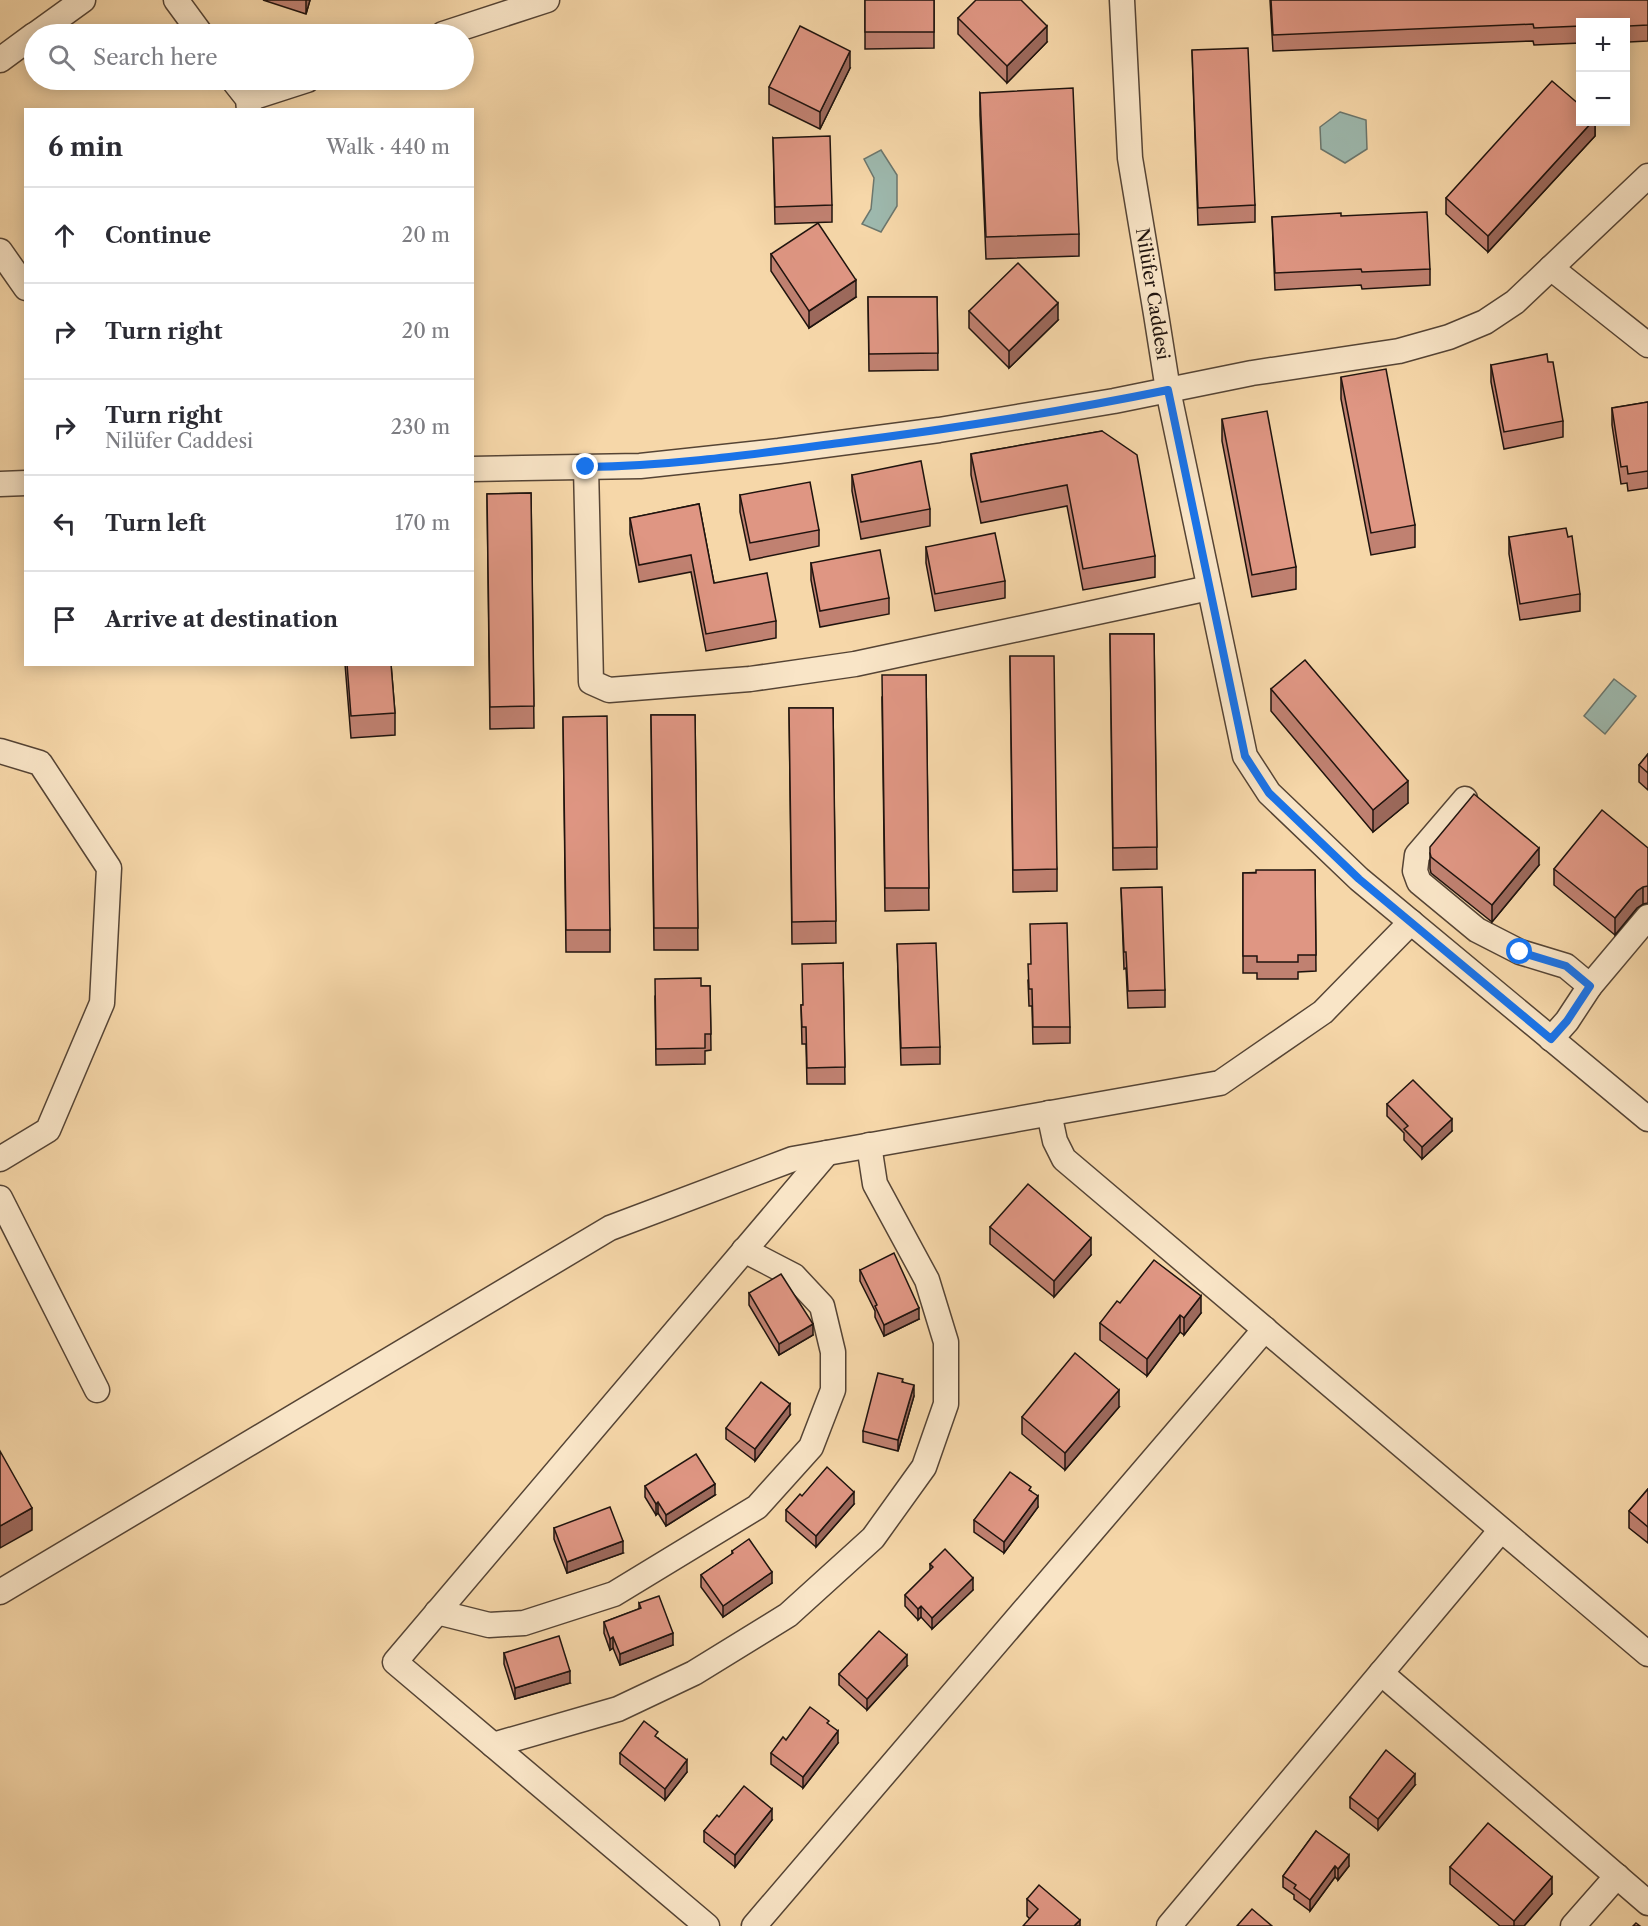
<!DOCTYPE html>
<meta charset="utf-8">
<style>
:root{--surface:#fff;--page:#f7f7f7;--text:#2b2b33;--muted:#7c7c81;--line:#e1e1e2}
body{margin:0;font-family:"Libre Caslon Text",serif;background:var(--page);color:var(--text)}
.controls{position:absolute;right:18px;top:18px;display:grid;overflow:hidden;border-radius:0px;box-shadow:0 3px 15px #0003}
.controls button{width:54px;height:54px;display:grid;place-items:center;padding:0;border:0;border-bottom:2px solid var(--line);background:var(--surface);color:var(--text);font:30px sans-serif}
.stop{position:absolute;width:18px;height:18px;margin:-14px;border:4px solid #1a73e8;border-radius:50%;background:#fff}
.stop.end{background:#1a73e8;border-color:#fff;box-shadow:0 2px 6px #0008}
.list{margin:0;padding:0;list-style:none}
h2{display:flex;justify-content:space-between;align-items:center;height:78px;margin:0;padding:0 24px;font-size:26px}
h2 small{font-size:20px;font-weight:400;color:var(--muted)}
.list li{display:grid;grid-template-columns:39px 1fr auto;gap:18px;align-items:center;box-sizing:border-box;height:96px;padding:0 24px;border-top:2px solid var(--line)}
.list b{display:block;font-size:22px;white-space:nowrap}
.list p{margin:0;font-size:20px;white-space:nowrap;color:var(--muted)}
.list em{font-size:20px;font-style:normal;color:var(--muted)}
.icon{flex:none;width:33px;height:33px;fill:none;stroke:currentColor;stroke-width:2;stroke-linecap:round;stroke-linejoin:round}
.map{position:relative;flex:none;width:1648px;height:1926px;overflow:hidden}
.search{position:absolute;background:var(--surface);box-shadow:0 3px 15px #0003;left:24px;top:24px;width:450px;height:66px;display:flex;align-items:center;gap:15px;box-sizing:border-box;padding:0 21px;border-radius:33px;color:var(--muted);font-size:22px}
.panel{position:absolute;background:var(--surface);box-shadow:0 3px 15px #0003;left:24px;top:108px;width:450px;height:558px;border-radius:0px}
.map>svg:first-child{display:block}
.water{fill:#9db8ad;stroke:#6b766d;stroke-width:1.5}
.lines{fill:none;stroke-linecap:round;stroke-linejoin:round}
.minor-casing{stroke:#554435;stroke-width:27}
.minor{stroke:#f9e5c7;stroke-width:24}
.wall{fill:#c08171;stroke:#1f130e;stroke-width:1.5}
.shaded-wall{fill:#9c695c;stroke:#1f130e;stroke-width:1.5}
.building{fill:#df9683;stroke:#1f130e;stroke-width:1.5}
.route{stroke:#1a73e8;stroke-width:8}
.labels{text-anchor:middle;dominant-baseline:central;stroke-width:6;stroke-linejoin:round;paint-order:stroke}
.street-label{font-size:18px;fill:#1f130e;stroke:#f9e5c7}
</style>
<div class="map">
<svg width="1648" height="1926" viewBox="0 0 1648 1926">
<rect width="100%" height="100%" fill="#f6d7a9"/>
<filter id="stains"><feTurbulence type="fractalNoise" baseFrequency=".00333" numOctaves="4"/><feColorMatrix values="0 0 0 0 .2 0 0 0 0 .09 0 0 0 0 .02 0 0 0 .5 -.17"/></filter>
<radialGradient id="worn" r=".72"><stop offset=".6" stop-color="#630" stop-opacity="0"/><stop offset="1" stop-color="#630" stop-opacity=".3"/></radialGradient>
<!-- water -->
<g class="water">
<polygon points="1340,112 1366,120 1367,149 1345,163 1321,149 1320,127"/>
<polygon points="881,150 897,175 897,206 881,232 862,224 871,209 874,178 864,159"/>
<polygon points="1614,679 1636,696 1605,734 1584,716"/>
</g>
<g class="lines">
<defs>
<g id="minor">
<polyline points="176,0 201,34"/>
<path id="s1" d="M1122,0L1130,158L1156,314L1168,390L1245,756L1269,793L1359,879L1648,1119"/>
<polyline points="36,34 83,0"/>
<polyline points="443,34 547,0"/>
<polyline points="0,60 34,35"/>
<polyline points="233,80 248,99 249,110"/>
<polyline points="248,99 307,80"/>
<polyline points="0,251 26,288"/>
<polyline points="1551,268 1648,345"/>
<polyline points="586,467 591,682 609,690 750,679 855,664 1209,588"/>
<polyline points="472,469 640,466 779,451 939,430 1114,401 1252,373 1399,351 1449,337 1485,322 1515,302 1648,176"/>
<polyline points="0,484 26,483"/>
<polyline points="0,751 40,763 109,868 102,1003 48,1130 0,1159"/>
<polyline points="1465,799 1417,855 1415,871 1419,882 1477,930 1520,952 1566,966 1590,986"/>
<polyline points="1551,1039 1567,1021 1590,986 1648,917"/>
<polyline points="1049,1113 1055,1141 1064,1159 1648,1654"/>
<polyline points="0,1198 97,1390"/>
<polyline points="0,1592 610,1228 793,1159 1220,1083 1323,1012 1411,922"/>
<polyline points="437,1612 489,1625 524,1623 614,1594 757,1507 811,1447 833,1390 833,1352 822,1306 794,1276 744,1250"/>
<polyline points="1381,1673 1648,1903"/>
<polyline points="493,1745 618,1709 694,1673 788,1615 873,1538 924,1467 946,1404 946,1342 927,1280 875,1184 869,1145"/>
<polyline points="707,1926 395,1662 827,1153"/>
<polyline points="754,1926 1265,1329"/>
<polyline points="1169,1926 1501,1530"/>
<polyline points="1573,1926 1617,1876"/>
</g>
</defs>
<!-- minor casing -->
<use href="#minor" class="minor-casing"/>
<!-- minor -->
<use href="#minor" class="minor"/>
</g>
<!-- wall -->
<g class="wall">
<polygon points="263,0 310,0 306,14"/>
<polygon points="865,0 934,0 934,48 865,49"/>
<polygon points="1270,0 1648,0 1648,41 1629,42 1629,40 1626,40 1626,22 1581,22 1581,43 1534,45 1533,41 1273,51"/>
<polygon points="958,18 1047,42 1007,83 958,34"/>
<polygon points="1192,50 1255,205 1255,222 1198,225"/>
<polygon points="850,68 820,129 769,104 769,87"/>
<polygon points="980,93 1079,234 1079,256 986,259 980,115"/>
<polygon points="1595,122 1595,136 1488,252 1446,214 1446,198"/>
<polygon points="773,138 832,205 832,222 775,224"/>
<polygon points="1272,217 1430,269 1430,285 1362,289 1361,285 1275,290"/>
<polygon points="771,254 856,297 809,328 771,271"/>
<polygon points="868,297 937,297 938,370 869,371"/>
<polygon points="969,311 1058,320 1009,368 969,328"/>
<polygon points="1491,365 1563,421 1563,437 1504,449 1491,382"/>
<polygon points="1341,377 1415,525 1415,547 1371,555 1341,399"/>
<polygon points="1648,402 1648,488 1628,491 1627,483 1621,484 1612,425 1612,408"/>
<polygon points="1222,419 1296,567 1296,589 1252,597 1222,441"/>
<polygon points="1102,431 1155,556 1155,577 1083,590 1067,506 981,523 971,475 971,454"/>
<polygon points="852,475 930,509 930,526 861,539 852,491"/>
<polygon points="531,493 534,728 490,729 487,494"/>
<polygon points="740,495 819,530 819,546 750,560 740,512"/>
<polygon points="699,504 714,583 776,621 776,638 706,651 691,572 639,582 630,534 630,518"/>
<polygon points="1509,537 1580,594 1580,611 1520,620 1509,554"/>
<polygon points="926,547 1005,581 1005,598 935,611 926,563"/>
<polygon points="811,563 889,598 889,614 820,627 811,580"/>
<polygon points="1110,634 1154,634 1157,869 1113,870"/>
<polygon points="1010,656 1057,869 1057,891 1013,892"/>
<polygon points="345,664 391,664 395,713 395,735 351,738"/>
<polygon points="926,675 929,910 885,911 882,697"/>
<polygon points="1271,689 1408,803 1373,832 1271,711"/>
<polygon points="789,708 833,708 836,943 792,944"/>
<polygon points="651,715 695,715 698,950 654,950"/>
<polygon points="563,717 610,930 610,952 566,952"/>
<polygon points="1648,754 1648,790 1639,782 1639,765"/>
<polygon points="1648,848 1648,903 1643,904 1637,908 1615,935 1554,885 1554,869"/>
<polygon points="1430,853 1539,865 1492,922 1431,873 1430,869"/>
<polygon points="1315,870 1316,971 1298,972 1298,979 1257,979 1257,973 1243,973 1243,873"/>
<polygon points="1121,888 1165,990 1165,1007 1128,1008 1126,968 1124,969"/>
<polygon points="897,944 940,1047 940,1064 901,1065"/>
<polygon points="843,963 845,1084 807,1084 806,1044 802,1044 801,1005 803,1005"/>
<polygon points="1028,981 1070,1027 1070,1043 1033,1044 1032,1006 1029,1006"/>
<polygon points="701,986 710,986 711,1050 705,1051 705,1064 656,1065 655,996"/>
<polygon points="1387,1104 1452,1131 1422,1159 1404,1140 1404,1133 1387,1116"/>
<polygon points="990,1227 1091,1255 1054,1297 990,1244"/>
<polygon points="860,1270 919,1319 884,1336 875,1317 875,1311 860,1281"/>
<polygon points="749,1293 813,1335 779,1355 749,1305"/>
<polygon points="1120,1303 1201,1313 1184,1335 1180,1332 1147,1376 1100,1340 1100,1323"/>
<polygon points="903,1382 914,1396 898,1451 863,1442 863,1431"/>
<polygon points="1119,1407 1065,1470 1022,1434 1022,1417"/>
<polygon points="790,1415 755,1461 726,1439 726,1428"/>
<polygon points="645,1486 715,1495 666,1526 658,1513 656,1515 645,1497"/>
<polygon points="1648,1489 1648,1543 1629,1528 1629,1511"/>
<polygon points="1031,1491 1038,1507 1004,1553 974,1532 974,1520"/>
<polygon points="802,1496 854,1504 816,1547 786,1521 786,1510"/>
<polygon points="554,1528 623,1553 567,1573 554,1539"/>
<polygon points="732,1551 772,1583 723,1617 701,1587 701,1575 732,1555"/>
<polygon points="930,1564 973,1590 932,1629 921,1617 918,1620 905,1606 905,1595 930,1571"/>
<polygon points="639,1603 673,1645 620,1665 613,1648 610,1650 604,1633 604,1622 639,1609"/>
<polygon points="504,1653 570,1683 515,1699 504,1664"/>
<polygon points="907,1666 867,1710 839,1685 839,1674"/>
<polygon points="658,1738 687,1772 665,1800 620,1764 620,1753"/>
<polygon points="786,1740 838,1743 803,1788 771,1764 771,1753"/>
<polygon points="1415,1785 1378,1830 1350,1808 1350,1797"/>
<polygon points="719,1817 772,1820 735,1867 704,1842 704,1831"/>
<polygon points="1316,1831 1349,1866 1338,1880 1335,1877 1310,1911 1294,1899 1294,1895 1283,1887 1283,1876"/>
<polygon points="1450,1867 1552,1894 1524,1926 1500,1926 1450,1884"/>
<polygon points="1027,1899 1080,1926 1030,1919 1027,1916"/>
</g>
<!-- shaded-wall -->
<g class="shaded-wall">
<polygon points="306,0 310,0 306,14"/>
<polygon points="1047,26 1047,42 1007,83 1007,66"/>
<polygon points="850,51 850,68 820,129 820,112"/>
<polygon points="1592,122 1595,122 1595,136 1488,252 1488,236"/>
<polygon points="856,280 856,297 809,328 809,311"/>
<polygon points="1058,303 1058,320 1009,368 1009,351"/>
<polygon points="1408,781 1408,803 1373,832 1373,810"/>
<polygon points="1539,848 1539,865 1492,922 1492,905"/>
<polygon points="1643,887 1643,904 1637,908 1615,935 1615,918 1637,891"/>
<polygon points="1452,1119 1452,1131 1422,1159 1422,1147"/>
<polygon points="1091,1238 1091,1255 1054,1297 1054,1281"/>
<polygon points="1201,1296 1201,1313 1184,1335 1184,1318"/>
<polygon points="919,1308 919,1319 884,1336 884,1325"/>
<polygon points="1180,1315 1180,1332 1147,1376 1147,1359"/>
<polygon points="813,1324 813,1335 779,1355 779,1344"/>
<polygon points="914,1385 914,1396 898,1451 898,1440"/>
<polygon points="1119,1390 1119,1407 1065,1470 1065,1453"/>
<polygon points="790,1404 790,1415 755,1461 755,1449"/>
<polygon points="715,1484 715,1495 666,1526 666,1515"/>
<polygon points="854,1492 854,1504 816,1547 816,1536"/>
<polygon points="1038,1496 1038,1507 1004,1553 1004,1542"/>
<polygon points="658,1502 658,1513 656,1515 656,1504"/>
<polygon points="32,1508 32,1530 0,1548 0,1526"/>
<polygon points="623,1541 623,1553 567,1573 567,1562"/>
<polygon points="772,1572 772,1583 723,1617 723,1606"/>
<polygon points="973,1578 973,1590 932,1629 932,1618"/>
<polygon points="921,1606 921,1617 918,1620 918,1609"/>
<polygon points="673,1633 673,1645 620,1665 620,1654"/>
<polygon points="613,1637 613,1648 610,1650 610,1639"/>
<polygon points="907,1655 907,1666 867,1710 867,1699"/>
<polygon points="570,1671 570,1683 515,1699 515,1688"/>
<polygon points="838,1731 838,1743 803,1788 803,1777"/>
<polygon points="687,1760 687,1772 665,1800 665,1789"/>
<polygon points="1415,1774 1415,1785 1378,1830 1378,1819"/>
<polygon points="772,1809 772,1820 735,1867 735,1855"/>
<polygon points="1349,1855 1349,1866 1338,1880 1338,1869"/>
<polygon points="1335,1866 1335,1877 1310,1911 1310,1900"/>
<polygon points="1552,1877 1552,1894 1524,1926 1514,1926 1514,1921"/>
<polygon points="1080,1920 1080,1926 1074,1926"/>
</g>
<!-- building -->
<g class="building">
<rect x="865" y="0" width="69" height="32"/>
<polygon points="976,0 1021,0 1047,26 1007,66 958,18"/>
<polygon points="1271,0 1648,0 1648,25 1629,26 1629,24 1626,24 1626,22 1581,22 1581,26 1534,28 1533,24 1273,35"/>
<polygon points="800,26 850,51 820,112 769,87"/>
<polygon points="1248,48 1255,205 1198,208 1192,50"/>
<polygon points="1552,81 1581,106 1581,122 1592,122 1488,236 1446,198"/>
<polygon points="1073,88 1079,234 986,237 980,93"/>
<polygon points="830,136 832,205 775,207 773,138"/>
<polygon points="1427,212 1430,269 1362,272 1361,269 1275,273 1272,217 1341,213 1341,216"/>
<polygon points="818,223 856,280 809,311 771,254"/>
<polygon points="1018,263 1058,303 1009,351 969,311"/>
<polygon points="868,297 937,297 938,353 869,354"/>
<polygon points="1547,354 1548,362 1553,362 1563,421 1504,432 1491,365"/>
<polygon points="1386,369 1415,525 1371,533 1341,377"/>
<polygon points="1648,402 1648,471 1628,474 1627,466 1621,467 1612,408"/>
<polygon points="1267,411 1296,567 1252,575 1222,419"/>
<polygon points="1102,431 1137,455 1155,556 1083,569 1067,485 981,502 971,454"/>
<polygon points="921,461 930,509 861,522 852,475"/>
<polygon points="810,482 819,530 750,543 740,495"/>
<polygon points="531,493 534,706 490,707 487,494"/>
<polygon points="699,504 714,583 767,573 776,621 706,634 691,555 639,565 630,518"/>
<polygon points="1566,528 1568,537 1572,536 1580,594 1520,604 1509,537"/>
<polygon points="995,533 1005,581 935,594 926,547"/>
<polygon points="880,550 889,598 820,611 811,563"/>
<polygon points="1110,634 1154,634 1157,847 1113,848"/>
<polygon points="1010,656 1054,656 1057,869 1013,870"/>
<polygon points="1305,660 1408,781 1373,810 1271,689"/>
<polygon points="347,664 391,664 395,713 351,716"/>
<polygon points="882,675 926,675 929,888 885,888"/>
<polygon points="789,708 833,708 836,921 792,922"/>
<polygon points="651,715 695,715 698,928 654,928"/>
<polygon points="607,716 610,930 566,930 563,717"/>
<polygon points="1648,754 1648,773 1639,765"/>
<polygon points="1474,794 1539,848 1492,905 1431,857 1430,853 1430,847"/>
<polygon points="1602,810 1648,848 1648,886 1643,887 1637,891 1615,918 1554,869"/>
<polygon points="1256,870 1315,870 1316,955 1298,955 1298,962 1257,962 1257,956 1243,956 1243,873 1256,873"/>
<polygon points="1162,887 1165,990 1128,991 1126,952 1124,952 1121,888"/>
<polygon points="1067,923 1070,1027 1033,1027 1032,989 1029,989 1028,964 1031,964 1030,924"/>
<polygon points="936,943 940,1047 901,1048 897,944"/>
<polygon points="843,963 845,1067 807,1068 806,1027 802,1027 801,1005 803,1005 802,964"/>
<polygon points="701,978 701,986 710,986 711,1034 705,1034 705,1048 656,1049 655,979"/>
<polygon points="1413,1080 1452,1119 1422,1147 1404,1129 1408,1126 1387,1104"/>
<polygon points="1028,1184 1091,1238 1054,1281 990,1227"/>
<polygon points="894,1253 919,1308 884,1325 875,1306 877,1305 860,1270"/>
<polygon points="1154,1260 1201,1296 1184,1318 1180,1315 1147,1359 1100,1323 1117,1301 1120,1303"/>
<polygon points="781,1274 813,1324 779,1344 749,1293"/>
<polygon points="1075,1353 1119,1390 1065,1453 1022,1417"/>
<polygon points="878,1373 903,1379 902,1382 914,1385 898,1440 863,1431"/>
<polygon points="761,1382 790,1404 755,1449 726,1428"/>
<polygon points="0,1451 32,1508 0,1526"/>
<polygon points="696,1454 715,1484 666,1515 658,1502 656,1504 645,1486"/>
<polygon points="827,1467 854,1492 816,1536 786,1510 800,1494 802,1496"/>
<polygon points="1010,1472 1031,1487 1029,1490 1038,1496 1004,1542 974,1520"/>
<polygon points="1648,1489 1648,1527 1629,1511"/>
<polygon points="610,1507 623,1541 567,1562 554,1528"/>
<polygon points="749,1539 772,1572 723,1606 701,1575 733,1553 732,1551"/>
<polygon points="945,1549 973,1578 932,1618 921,1606 918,1609 905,1595 933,1567 930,1564"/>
<polygon points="659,1596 673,1633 620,1654 613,1637 610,1639 604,1622 641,1608 639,1603"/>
<polygon points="879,1631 907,1655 867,1699 839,1674"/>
<polygon points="559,1636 570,1671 515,1688 504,1653"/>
<polygon points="810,1707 829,1721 827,1723 838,1731 803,1777 771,1753 783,1737 786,1740"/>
<polygon points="644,1721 658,1732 655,1736 687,1760 665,1789 620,1753"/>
<polygon points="1386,1750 1415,1774 1378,1819 1350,1797"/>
<polygon points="744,1786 772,1809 735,1855 704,1831 717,1815 719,1817"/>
<polygon points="1488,1823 1552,1877 1514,1921 1450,1867"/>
<polygon points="1316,1831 1349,1855 1338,1869 1335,1866 1310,1900 1294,1888 1296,1885 1283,1876"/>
<polygon points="1039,1885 1080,1920 1074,1926 1023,1926 1038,1909 1027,1899"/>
<polygon points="1252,1909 1272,1926 1237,1926"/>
<polygon points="1636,1923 1640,1926 1633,1926"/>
</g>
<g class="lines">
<!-- route -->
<path class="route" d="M586,467C671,466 755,454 840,443C950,429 1060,412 1168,390L1245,756L1269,793L1359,879L1551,1039L1567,1021L1590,986L1566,966L1520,952"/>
</g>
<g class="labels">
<!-- street labels -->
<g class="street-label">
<text stroke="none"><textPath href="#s1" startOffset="296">Nilüfer Caddesi</textPath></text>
</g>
</g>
<rect width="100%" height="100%" filter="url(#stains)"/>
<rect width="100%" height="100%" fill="url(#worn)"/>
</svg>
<div class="controls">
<button>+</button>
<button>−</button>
</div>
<div class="stop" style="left:1520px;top:952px"></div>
<div class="stop end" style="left:586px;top:467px"></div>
<div class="search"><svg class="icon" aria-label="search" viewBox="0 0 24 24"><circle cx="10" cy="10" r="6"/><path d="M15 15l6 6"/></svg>Search here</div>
<section class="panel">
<h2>6 min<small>Walk · 440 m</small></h2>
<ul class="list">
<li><svg class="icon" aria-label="ahead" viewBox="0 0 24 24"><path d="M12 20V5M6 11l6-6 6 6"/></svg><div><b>Continue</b></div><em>20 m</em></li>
<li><svg class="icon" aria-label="right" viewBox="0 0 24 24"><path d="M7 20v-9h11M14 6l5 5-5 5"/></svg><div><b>Turn right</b></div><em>20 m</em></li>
<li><svg class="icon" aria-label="right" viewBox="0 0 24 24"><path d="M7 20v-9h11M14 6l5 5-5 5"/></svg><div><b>Turn right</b><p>Nilüfer Caddesi</p></div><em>230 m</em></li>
<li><svg class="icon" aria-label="left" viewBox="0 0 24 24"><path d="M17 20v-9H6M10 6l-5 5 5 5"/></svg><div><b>Turn left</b></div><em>170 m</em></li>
<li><svg class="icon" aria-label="arrive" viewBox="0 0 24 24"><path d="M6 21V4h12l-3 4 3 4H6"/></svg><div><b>Arrive at destination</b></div></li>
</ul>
</section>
</div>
